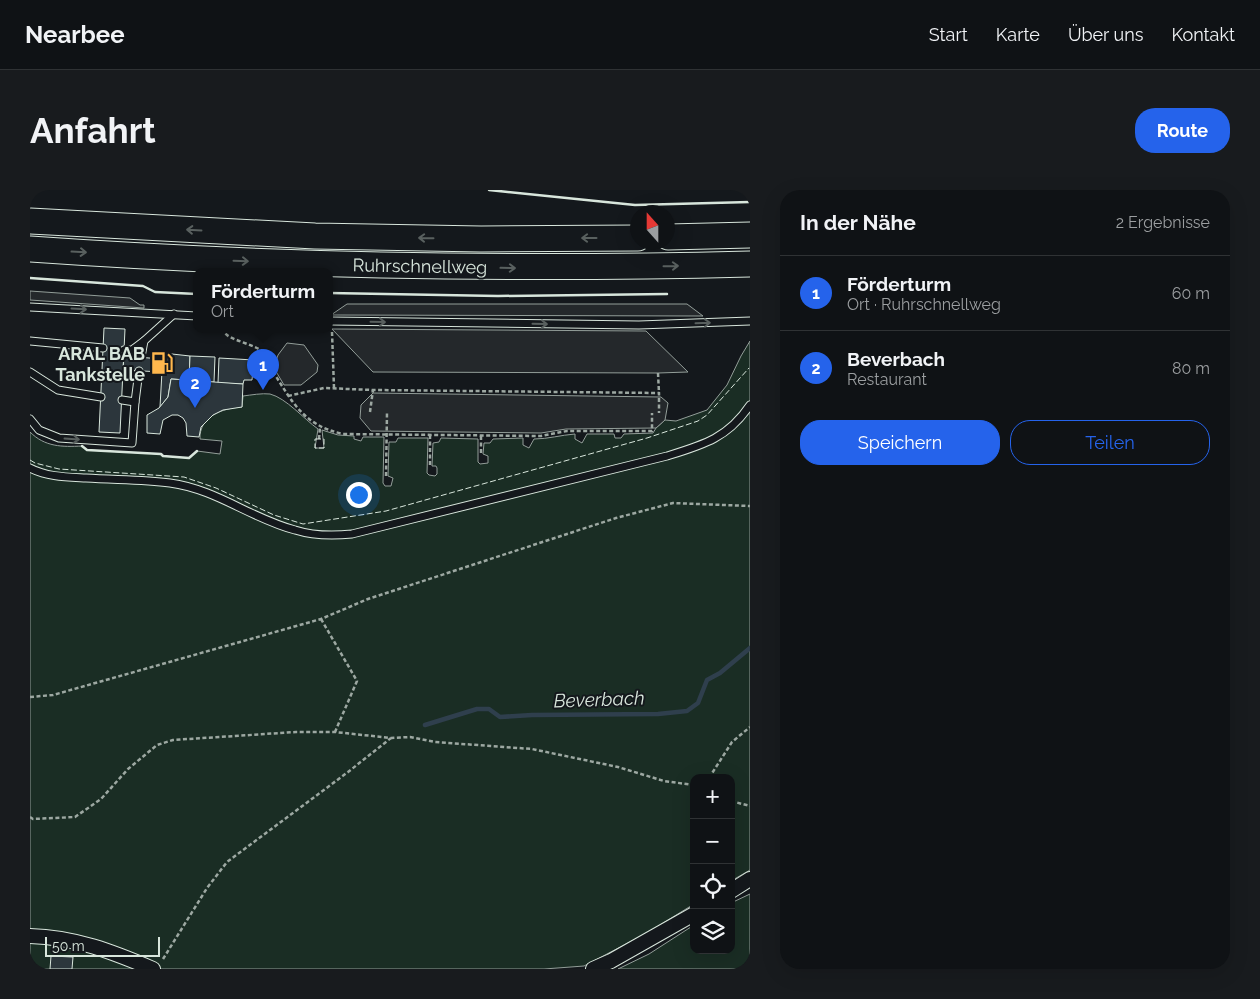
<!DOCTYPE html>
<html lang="de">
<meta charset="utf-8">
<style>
:root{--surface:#0f1215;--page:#181b1e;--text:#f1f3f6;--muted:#9b9ea0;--line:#2f3234;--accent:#2563eb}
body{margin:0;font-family:Raleway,sans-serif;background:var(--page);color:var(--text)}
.controls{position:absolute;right:15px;bottom:15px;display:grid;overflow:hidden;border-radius:10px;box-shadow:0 5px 20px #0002}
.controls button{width:45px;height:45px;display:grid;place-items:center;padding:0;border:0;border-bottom:1px solid var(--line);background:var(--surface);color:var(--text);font:25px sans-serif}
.compass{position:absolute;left:600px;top:15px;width:45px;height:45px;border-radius:50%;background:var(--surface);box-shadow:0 5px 20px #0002;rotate:339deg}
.scale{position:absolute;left:15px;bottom:12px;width:115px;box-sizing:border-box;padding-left:5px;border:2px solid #d8e6dc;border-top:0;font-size:14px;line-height:18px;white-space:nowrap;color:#d8e6dc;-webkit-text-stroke:4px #14181c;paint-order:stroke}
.you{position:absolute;left:328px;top:304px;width:18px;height:18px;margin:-12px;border:4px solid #fff;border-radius:50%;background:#1a73e8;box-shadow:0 0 0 8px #1a73e833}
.badge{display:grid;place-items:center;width:32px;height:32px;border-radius:50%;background:var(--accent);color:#fff;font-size:16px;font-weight:700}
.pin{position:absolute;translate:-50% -41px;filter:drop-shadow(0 1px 2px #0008)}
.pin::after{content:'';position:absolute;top:26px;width:18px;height:15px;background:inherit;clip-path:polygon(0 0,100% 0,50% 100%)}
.popup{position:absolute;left:163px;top:78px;width:140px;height:65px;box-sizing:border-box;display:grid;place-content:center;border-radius:10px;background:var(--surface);filter:drop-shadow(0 1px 4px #0005);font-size:16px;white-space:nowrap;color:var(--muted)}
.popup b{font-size:19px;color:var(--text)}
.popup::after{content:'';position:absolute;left:50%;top:100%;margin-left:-10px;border:10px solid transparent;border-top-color:var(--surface)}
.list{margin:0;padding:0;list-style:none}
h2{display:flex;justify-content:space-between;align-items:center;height:65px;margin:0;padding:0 20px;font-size:21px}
h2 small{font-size:16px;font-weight:400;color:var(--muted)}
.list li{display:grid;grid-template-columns:32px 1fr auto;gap:15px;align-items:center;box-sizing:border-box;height:75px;padding:0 20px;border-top:1px solid var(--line)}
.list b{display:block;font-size:19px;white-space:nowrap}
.list p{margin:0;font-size:16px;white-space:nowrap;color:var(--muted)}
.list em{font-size:16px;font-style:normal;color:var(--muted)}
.actions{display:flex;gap:10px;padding:15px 20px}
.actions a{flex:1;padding:11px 0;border:1px solid var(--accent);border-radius:20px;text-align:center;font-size:18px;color:var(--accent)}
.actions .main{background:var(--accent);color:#fff}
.icon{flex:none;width:28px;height:28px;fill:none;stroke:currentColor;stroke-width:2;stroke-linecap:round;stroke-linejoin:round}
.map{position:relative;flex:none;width:720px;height:779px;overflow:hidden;border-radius:20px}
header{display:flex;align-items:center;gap:30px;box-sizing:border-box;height:70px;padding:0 25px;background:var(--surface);border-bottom:1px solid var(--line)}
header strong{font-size:24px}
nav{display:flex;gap:28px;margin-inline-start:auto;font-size:18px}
.intro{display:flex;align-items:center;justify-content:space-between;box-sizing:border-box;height:120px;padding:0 30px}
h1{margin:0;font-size:35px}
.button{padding:12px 22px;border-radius:20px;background:var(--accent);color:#fff;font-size:18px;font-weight:700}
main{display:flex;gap:30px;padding:0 30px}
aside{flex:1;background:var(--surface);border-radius:20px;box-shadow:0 5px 20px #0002}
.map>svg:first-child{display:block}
.green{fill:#1a2d24;stroke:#939e99}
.parking{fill:#24282b;stroke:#939e99}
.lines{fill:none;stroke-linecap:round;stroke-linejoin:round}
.stream{stroke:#2f3f4d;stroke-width:4.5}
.building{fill:#2c363c;stroke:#d8e6dc}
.service-casing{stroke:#d8e6dc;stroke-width:9}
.minor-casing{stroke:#d8e6dc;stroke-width:16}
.motorway-casing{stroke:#d8e6dc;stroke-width:27}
.path{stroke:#9da8a2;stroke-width:2.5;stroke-dasharray:4 2.5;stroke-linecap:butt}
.service{stroke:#14181c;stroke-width:7}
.minor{stroke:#14181c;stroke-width:14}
.motorway{stroke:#14181c;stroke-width:25}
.fence{stroke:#d8e6dc;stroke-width:1;stroke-dasharray:6 2.5;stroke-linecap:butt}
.wall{stroke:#d8e6dc;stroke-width:2.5}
.oneway{stroke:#59605f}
.labels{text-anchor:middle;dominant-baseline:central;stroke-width:4;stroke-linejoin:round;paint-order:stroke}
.street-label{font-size:18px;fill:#d8e6dc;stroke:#14181c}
.poi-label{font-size:18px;font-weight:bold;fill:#d8e6dc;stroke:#14181c;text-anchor:end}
.water-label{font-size:19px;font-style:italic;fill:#d8e6dc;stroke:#14181c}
</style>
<header>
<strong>Nearbee</strong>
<nav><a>Start</a><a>Karte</a><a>Über uns</a><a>Kontakt</a></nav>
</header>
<div class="intro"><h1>Anfahrt</h1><a class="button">Route</a></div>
<main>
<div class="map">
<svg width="720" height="779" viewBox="0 0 720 779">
<rect width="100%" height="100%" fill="#14181c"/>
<!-- green -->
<g class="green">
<path d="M720,151V680L701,691V588H664V714L617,743L554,776L514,779H128L0,746V242C15,257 32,257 52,256L57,260L131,264L133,266L159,268L167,261L190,264L192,251L170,249C169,227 192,218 212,217L213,206C221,205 232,203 240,204C256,208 274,229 288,239L285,258H294L292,240L308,245L324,246V249L331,251L333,247H354L353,293L355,296H361L363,288L358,286L359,252H366L368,248H398L397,283L399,285L405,286L407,284V278L406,276H402L403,253L409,252L411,248L448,249V272L450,274L458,273V266L453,264L454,253H460L463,249L493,248V255L499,258L504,249C518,249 531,245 545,244V249L552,253L557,244H584L585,248H591L594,244L623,243L626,238L635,230L646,231L677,220L697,195L711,166Z"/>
<polygon points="720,704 720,779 588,779 619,764 664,735 664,760 701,760 701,713"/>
<polygon points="0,752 70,762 108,779 0,779"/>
</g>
<!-- parking -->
<g class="parking">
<polygon points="0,101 100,108 110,115 114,115 114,118 0,110"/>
<polygon points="317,114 657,114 673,126 301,125"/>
<polygon points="302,139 616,141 658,182 628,183 343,182"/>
<polygon points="257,153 274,155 288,175 287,182 271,195 254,195 244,178 248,165"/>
<polygon points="343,203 631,207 638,213 635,230 626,238 536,239 511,243 341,241 330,228 331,215"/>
</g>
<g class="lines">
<!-- stream -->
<polyline class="stream" points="395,535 447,519 459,519 470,527 502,525 628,524 657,521 668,513 677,490 690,483 720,458"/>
</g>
<!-- building -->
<g class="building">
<polygon points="74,138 95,139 90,243 69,242"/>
<polygon points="133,163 160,166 159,190 141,189 138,207 130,217"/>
<polygon points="94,166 132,169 132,182 93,180"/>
<polygon points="160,166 185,167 184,192 159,190"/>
<polygon points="189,168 224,170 222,190 214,190 213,194 188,193"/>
<polygon points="141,189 213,194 212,217 193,220 183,225 171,237 169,247 157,246 156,233 153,228 148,225 142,225 133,230 130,244 117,243 117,225 129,218 138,207"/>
<polygon points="21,766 43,767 42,779 20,779"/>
</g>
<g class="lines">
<defs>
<g id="service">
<polyline points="0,117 167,126"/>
<polyline points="299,131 609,135 720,131"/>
<polyline points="0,151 73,158"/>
<polyline points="94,160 102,160 114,151"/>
<polyline points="111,167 114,151 144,124"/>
<polyline points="0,182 28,200 71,207"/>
<polyline points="92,210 105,212"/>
<polyline points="0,229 9,240 29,248 102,253 105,212 109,181"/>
<path d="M0,278C17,287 37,287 56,288C84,290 113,289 140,293C186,299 222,329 265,340C284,346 303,346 322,344L637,266C673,255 698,248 720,215"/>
</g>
<g id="minor">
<polyline points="701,701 720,689"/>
<path d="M0,746C45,747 83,762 123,779"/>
<polyline points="563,779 581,771 664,724"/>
</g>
<g id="motorway">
<polyline points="0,31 285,46 451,49 608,48"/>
<polyline points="638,47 720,45"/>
<path d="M0,59C240,76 480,80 720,74"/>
</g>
</defs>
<!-- service casing -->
<use href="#service" class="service-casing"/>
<!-- minor casing -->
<use href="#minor" class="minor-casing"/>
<!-- motorway casing -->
<use href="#motorway" class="motorway-casing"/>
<!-- path -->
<g class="path">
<path d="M191,139C194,142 196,145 200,147C215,155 244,158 242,180C263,213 273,235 313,244L511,246L537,241H622V223"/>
<polyline points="302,142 304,198"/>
<polyline points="628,183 629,203"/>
<polyline points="258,206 294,198 343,200 629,203 629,223"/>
<polyline points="340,222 343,200"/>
<polyline points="400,245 400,276"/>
<polyline points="451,246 451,265"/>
<polyline points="289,249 290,237"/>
<polyline points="356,286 357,222"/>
<polyline points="291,429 327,491 305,542"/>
<polyline points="0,507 23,505 291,429 338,409 586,328 643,313 720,316"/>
<polyline points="679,588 702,552 720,537"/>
<polyline points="701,611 720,616"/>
<polyline points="0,627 3,629 45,627 71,609 98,579 127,555 143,550 266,542 305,542 361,548 380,547 405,552 502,559 588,577 634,591 664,595"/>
<polyline points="133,769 177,698 197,672 318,582 361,548"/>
</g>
<!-- service -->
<use href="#service" class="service"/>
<!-- minor -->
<use href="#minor" class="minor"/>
<!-- motorway -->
<use href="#motorway" class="motorway"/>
<!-- fence -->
<g class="fence">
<rect x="285" y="249" width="9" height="9"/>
<polyline points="0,270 5,273 29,279 154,287 186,298 244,325 273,334 356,321 617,248 668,231 677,225 719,178"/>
</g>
<!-- wall -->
<g class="wall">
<polyline points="459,0 605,15 720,12"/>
<polyline points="0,88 113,96 125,102 167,104"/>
<polyline points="299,103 468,106 637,104"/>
<polyline points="52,256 57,260 131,264 133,266 159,268 167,261"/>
</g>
</g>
<!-- one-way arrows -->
<defs><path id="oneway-shaft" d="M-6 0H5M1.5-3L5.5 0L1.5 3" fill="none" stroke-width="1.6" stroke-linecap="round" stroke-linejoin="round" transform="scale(1.25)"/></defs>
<g class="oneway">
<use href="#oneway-shaft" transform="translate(164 40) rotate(-177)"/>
<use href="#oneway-shaft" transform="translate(396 48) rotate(-179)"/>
<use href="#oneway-shaft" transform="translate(559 48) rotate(180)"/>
<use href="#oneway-shaft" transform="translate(49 62) rotate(3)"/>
<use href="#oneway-shaft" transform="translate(211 71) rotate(2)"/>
<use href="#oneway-shaft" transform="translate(641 76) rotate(-1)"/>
<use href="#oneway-shaft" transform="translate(478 78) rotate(1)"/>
<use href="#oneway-shaft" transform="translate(49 119) rotate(3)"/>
<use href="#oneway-shaft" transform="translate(348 132) rotate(1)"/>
<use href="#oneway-shaft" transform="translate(673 133) rotate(-2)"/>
<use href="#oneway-shaft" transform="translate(510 134) rotate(1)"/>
<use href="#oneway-shaft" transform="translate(42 249) rotate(4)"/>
</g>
<!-- icons -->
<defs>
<symbol id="fuel-bare" viewBox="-9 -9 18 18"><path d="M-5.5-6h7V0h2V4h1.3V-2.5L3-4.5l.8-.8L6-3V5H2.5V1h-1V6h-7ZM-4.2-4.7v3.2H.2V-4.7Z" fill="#ffb74d" stroke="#14181c" stroke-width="2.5" paint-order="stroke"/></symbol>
</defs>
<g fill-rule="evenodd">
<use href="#fuel-bare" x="116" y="157" width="32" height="32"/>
</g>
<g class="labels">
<!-- street labels -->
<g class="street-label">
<text transform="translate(390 76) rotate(1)">Ruhrschnellweg</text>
</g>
<!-- poi labels -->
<g class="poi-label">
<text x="115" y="163">ARAL BAB<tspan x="115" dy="21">Tankstelle</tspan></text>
</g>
<!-- water labels -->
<g class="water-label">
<text transform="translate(569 509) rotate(-2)">Beverbach</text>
</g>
</g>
</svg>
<div class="controls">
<button>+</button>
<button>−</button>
<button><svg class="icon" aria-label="locate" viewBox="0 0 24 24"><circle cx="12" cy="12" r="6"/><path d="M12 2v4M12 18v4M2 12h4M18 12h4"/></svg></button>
<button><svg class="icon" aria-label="layers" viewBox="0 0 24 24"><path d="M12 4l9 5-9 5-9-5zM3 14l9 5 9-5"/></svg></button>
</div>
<svg class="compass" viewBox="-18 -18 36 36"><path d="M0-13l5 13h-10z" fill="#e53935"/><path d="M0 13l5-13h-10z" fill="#9b9ea0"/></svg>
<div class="scale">50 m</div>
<div class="you"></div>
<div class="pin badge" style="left:233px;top:200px">1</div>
<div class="popup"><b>Förderturm</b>Ort</div>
<div class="pin badge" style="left:165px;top:218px">2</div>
</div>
<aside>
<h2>In der Nähe<small>2 Ergebnisse</small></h2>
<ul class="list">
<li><span class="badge">1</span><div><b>Förderturm</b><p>Ort · Ruhrschnellweg</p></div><em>60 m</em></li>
<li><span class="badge">2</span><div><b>Beverbach</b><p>Restaurant</p></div><em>80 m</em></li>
</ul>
<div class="actions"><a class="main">Speichern</a><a>Teilen</a></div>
</aside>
</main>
